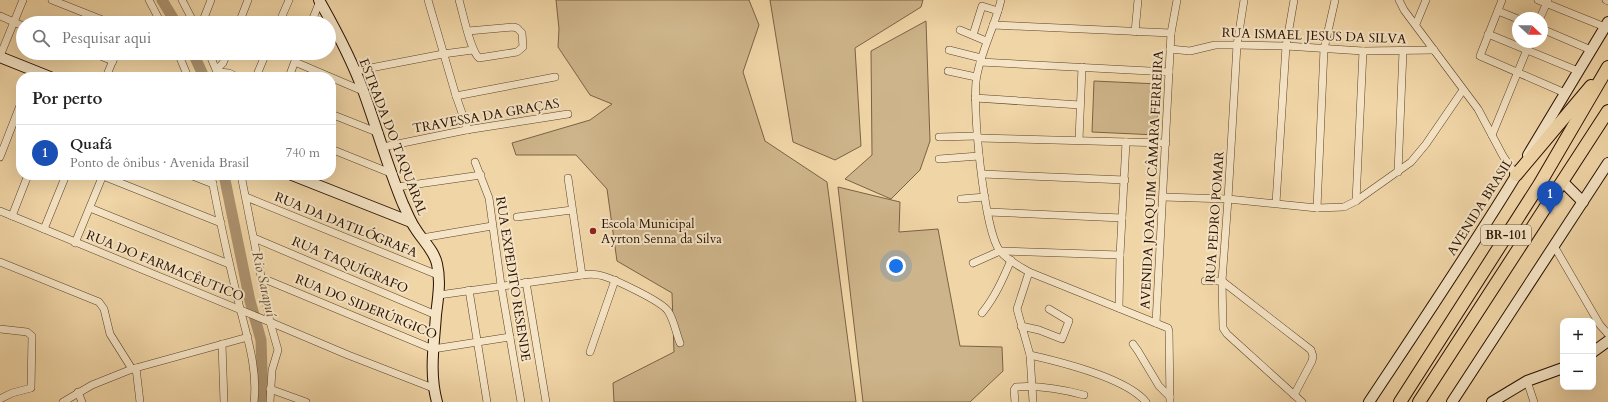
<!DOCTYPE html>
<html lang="pt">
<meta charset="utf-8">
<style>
:root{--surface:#fff;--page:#f6f6f6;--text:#222;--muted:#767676;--line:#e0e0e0;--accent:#8f2418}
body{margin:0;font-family:Cardo,serif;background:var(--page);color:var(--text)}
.controls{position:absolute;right:12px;bottom:12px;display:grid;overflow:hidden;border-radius:8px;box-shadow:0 4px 16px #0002}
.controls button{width:36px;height:36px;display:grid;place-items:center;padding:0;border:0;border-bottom:1px solid var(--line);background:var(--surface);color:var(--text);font:20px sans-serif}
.compass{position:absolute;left:1512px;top:12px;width:36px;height:36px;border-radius:50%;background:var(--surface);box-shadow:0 4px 16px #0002;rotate:112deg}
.you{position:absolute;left:896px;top:266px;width:14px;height:14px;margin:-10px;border:3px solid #fff;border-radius:50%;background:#1a73e8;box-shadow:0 0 0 6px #1a73e833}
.badge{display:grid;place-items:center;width:26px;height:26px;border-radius:50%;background:var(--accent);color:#fff;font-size:13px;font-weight:700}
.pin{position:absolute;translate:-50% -33px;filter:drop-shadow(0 1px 2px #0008)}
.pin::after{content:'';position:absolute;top:21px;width:14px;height:12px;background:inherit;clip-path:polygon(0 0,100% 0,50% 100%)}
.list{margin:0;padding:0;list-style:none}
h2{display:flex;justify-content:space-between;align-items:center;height:52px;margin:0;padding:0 16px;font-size:17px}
h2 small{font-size:13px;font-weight:400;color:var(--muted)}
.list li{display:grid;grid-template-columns:26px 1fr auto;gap:12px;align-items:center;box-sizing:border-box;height:56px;padding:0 16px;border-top:1px solid var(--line)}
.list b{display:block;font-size:15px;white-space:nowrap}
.list p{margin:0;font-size:13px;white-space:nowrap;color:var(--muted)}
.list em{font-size:13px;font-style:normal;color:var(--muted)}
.icon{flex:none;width:22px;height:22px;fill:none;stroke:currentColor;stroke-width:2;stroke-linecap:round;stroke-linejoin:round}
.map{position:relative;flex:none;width:1608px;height:402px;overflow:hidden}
.search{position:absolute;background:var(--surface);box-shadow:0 4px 16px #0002;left:16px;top:16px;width:320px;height:44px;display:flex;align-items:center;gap:10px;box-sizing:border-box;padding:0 14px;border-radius:22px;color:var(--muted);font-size:15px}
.panel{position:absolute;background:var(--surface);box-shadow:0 4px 16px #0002;left:16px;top:72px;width:320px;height:108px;border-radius:16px}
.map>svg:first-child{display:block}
.green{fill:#ceb48a;stroke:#7b6245}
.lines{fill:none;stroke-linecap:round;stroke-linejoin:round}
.river{stroke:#ac926e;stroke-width:11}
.street-casing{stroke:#5a412a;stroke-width:8}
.secondary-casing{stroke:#281000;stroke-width:12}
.highway-casing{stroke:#281000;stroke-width:14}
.street{stroke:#f5e4c5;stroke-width:7}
.secondary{stroke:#f5e4c5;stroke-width:10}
.highway{stroke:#f0d5a6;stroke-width:12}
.poi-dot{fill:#8f2418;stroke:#f5e4c5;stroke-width:1.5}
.labels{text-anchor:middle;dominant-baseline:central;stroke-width:4;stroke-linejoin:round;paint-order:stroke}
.shield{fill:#f5e4c5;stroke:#66503b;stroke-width:1}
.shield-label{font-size:12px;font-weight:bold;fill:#281000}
.street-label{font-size:13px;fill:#281000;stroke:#f5e4c5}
.poi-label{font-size:13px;fill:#281000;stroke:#f5e4c5;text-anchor:start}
.water-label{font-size:14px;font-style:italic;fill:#634a31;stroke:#f5e4c5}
</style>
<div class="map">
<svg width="1608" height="402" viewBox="0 0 1608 402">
<rect width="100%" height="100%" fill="#f0d5a6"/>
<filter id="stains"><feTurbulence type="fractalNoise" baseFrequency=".005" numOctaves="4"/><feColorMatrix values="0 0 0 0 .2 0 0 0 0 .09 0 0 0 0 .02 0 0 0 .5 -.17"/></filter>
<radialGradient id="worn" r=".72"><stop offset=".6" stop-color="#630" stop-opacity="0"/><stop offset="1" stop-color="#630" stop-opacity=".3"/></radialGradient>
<!-- green -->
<g class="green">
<polygon points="556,0 749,0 759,25 743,72 765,141 827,182 856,402 614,402 613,383 674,352 672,293 617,261 607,189 576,155 516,155 512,143 590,120 612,104 590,95 558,47 559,29"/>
<polygon points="770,0 923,0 921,7 855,48 861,146 835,160 793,142"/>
<polygon points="926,21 930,141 920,170 891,199 845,179 872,155 871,51"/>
<polygon points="1094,81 1159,84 1157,135 1092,132"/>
<polygon points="838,187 900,202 899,232 938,229 960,346 1002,347 1003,371 970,402 863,402"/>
</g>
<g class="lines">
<!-- river -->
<g class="river">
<polyline points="162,0 176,23"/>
<polyline points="193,53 204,77"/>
<polyline points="224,175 250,301 261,340 263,402"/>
</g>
<defs>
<g id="street">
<polyline points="52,0 110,23"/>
<polyline points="149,0 161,23"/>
<polyline points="182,0 194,23"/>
<polyline points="428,0 456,96 468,130"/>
<path d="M459,0C463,13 470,50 479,58L517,52L523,47L522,33L517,28L513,27L468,31"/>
<path d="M1001,0C995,26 982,49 977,75C971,101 984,232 1000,251C1007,260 1019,266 1029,272L1168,328L1169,331L1170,402"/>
<polyline points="1244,0 1237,45 1228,199 1222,281 1223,328 1227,334 1302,402"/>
<polyline points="1399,0 1404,10 1478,109 1503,156 1516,175"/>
<polyline points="1502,0 1480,56 1565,93"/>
<polyline points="1538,0 1605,27"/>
<polyline points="1606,0 1608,1"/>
<polyline points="1498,11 1518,19"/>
<polyline points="0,16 23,26"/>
<polyline points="1540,18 1548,0"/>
<polyline points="202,23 211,0"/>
<polyline points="239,23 248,0"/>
<polyline points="279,23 289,0"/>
<polyline points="311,23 320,1"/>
<polyline points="1416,24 1426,0"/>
<polyline points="993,25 1171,33"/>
<polyline points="1542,29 1591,50"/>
<polyline points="960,30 986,41"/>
<polyline points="1135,32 1138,0"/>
<polyline points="1488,34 1578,71"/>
<polyline points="973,35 982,6 998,11"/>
<polyline points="1170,49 1190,51 1215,45 1237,45 1286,46 1363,51 1434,50"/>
<polyline points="949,50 981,58"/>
<polyline points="93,53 113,61"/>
<polyline points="178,53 188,77"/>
<polyline points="209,53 219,77"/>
<polyline points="0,56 23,0"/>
<polyline points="295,62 363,91"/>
<polyline points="980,62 1169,72"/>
<polyline points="217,69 223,63 227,53"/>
<polyline points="355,71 443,54 473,50"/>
<polyline points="948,71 976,77"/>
<polyline points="218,72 229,73 237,77"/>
<polyline points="106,77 116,53"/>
<polyline points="256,77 266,53"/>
<polyline points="289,77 298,53"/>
<polyline points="456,96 555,77"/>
<polyline points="975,98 1080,105"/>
<polyline points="331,114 379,133"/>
<polyline points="1492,135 1530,42"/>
<polyline points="939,137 977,136"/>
<polyline points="978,138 1166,143"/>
<polyline points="1079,140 1082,67"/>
<polyline points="383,147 466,130 568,114"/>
<polyline points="331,149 393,174"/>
<polyline points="0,157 21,103"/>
<polyline points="939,159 979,156"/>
<polyline points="475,162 489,198 501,285 521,402"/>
<polyline points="1398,172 1403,51"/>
<polyline points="982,174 1125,180"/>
<polyline points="190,175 213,184"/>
<path d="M211,175C219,217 228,259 238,300C246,334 258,367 254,402"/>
<polyline points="241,175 270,322 278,350 272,370 270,402"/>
<polyline points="103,176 221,223"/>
<polyline points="568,178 582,275"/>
<polyline points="397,187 481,175"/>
<polyline points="246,197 438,275"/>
<polyline points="1163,197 1228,199 1317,208 1344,207 1356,201 1411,162 1426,144 1463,90"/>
<polyline points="961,199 985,197"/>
<polyline points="1356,201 1363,51"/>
<polyline points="1276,203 1286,46 1294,0"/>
<polyline points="90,208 229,264"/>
<polyline points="1317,208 1324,49 1335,0"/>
<polyline points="0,211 270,322 348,355 433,388"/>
<polyline points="988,212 1122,218"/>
<polyline points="12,216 28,175"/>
<polyline points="517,217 572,210"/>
<polyline points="44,229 66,175"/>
<polyline points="254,238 436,315"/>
<polyline points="422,238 492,226"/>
<polyline points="75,243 103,175"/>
<polyline points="1554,246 1600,325 1608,334"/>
<polyline points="0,262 99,302 104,309 110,334 132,369"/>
<polyline points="973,263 1000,251 1120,255"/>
<polyline points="1029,272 1017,309 1030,355 1033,402"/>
<polyline points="262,278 433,349 510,337"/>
<polyline points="1205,281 1222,281 1311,350 1313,356 1312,361 1294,395"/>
<polyline points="526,282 546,402"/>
<polyline points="469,290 487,402"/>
<path d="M439,295L582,275C589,274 596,274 603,276C616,280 661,301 668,311C674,320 676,333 680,343"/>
<polyline points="1119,308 1120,255 1126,142"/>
<path d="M982,313C995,297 1003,279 1011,260"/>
<polyline points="1156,323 1171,33 1177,0"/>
<polyline points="1021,326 1039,330 1062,339 1069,321 1049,309"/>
<polyline points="0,329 27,332 32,336 31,388 12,393 0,399"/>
<polyline points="222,344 224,402"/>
<polyline points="1133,344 1138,351 1159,386 1170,397"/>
<polyline points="590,352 615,280"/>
<path d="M1030,355C1061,362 1126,378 1146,402"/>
<polyline points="136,368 140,402"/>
<polyline points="1527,381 1534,402"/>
<polyline points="270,389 306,402"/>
<polyline points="78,392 82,402"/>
<polyline points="63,402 92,385 132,369 248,337"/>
<path d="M1015,402L1014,390L1016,387C1040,385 1061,389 1084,395"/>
</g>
<g id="secondary">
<path d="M319,0C336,30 352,60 364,93C377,129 388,168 403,204C407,212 410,221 415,228C422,240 434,250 437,264C441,281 438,298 436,315C434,345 429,373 437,402"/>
<polyline points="0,57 50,77"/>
<polyline points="1528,155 1608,22"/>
<polyline points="292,175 411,222"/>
<polyline points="1563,182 1583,202"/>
<polyline points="1593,352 1608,341"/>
<path d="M1369,402C1420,325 1472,248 1520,169"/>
<polyline points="1452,402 1608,163"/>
<polyline points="1492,402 1527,381 1563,368"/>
</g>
<g id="highway">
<polyline points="1516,175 1591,86"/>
<polyline points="1400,402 1539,185 1608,67"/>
<polyline points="1419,402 1608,111"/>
</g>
</defs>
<!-- street casing -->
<use href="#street" class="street-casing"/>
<!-- secondary casing -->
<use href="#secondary" class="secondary-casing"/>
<!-- highway casing -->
<use href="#highway" class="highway-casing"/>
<!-- street -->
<use href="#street" class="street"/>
<!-- secondary -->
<use href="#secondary" class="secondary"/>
<!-- highway -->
<use href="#highway" class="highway"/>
</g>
<!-- markers -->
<circle class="poi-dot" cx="593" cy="231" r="4"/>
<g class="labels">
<!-- shield labels -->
<rect class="shield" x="1481" y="225" width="50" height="20" rx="3"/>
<g class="shield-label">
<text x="1506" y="235">BR-101</text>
</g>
<!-- street labels -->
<g class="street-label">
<text transform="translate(1314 36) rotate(2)">RUA ISMAEL JESUS DA SILVA</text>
<text transform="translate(486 116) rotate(-10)">TRAVESSA DA GRAÇAS</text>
<text transform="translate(393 137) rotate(69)">ESTRADA DO TAQUARAL</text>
<text transform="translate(1152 180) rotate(-87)">AVENIDA JOAQUIM CÂMARA FERREIRA</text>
<text transform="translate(1480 207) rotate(-58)">AVENIDA BRASIL</text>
<text transform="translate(1215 217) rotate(-86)">RUA PEDRO POMAR</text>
<text transform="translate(346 225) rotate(22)">RUA DA DATILÓGRAFA</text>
<text transform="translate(350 265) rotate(23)">RUA TAQUÍGRAFO</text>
<text transform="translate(165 266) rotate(22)">RUA DO FARMACÊUTICO</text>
<text transform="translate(513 279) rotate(81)">RUA EXPEDITO RESENDE</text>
<text transform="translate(366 307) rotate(22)">RUA DO SIDERÚRGICO</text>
</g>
<!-- poi labels -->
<g class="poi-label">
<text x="601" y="224">Escola Municipal<tspan x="601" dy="15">Ayrton Senna da Silva</tspan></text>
</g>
<!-- water labels -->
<g class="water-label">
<text transform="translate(264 284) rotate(77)">Rio Sarapuí</text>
</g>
</g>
<rect width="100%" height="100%" filter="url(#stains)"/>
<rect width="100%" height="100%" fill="url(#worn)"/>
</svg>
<div class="controls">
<button>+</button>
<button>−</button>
</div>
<svg class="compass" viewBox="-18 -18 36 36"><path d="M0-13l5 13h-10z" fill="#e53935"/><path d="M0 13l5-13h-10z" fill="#767676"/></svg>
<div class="you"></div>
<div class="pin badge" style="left:1550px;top:214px;background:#1a4fb4">1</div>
<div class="search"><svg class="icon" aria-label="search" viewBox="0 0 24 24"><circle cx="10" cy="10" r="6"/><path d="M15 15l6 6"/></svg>Pesquisar aqui</div>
<section class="panel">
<h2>Por perto<small></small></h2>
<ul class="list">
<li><span class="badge" style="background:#1a4fb4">1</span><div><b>Quafá</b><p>Ponto de ônibus · Avenida Brasil</p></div><em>740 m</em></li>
</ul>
</section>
</div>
